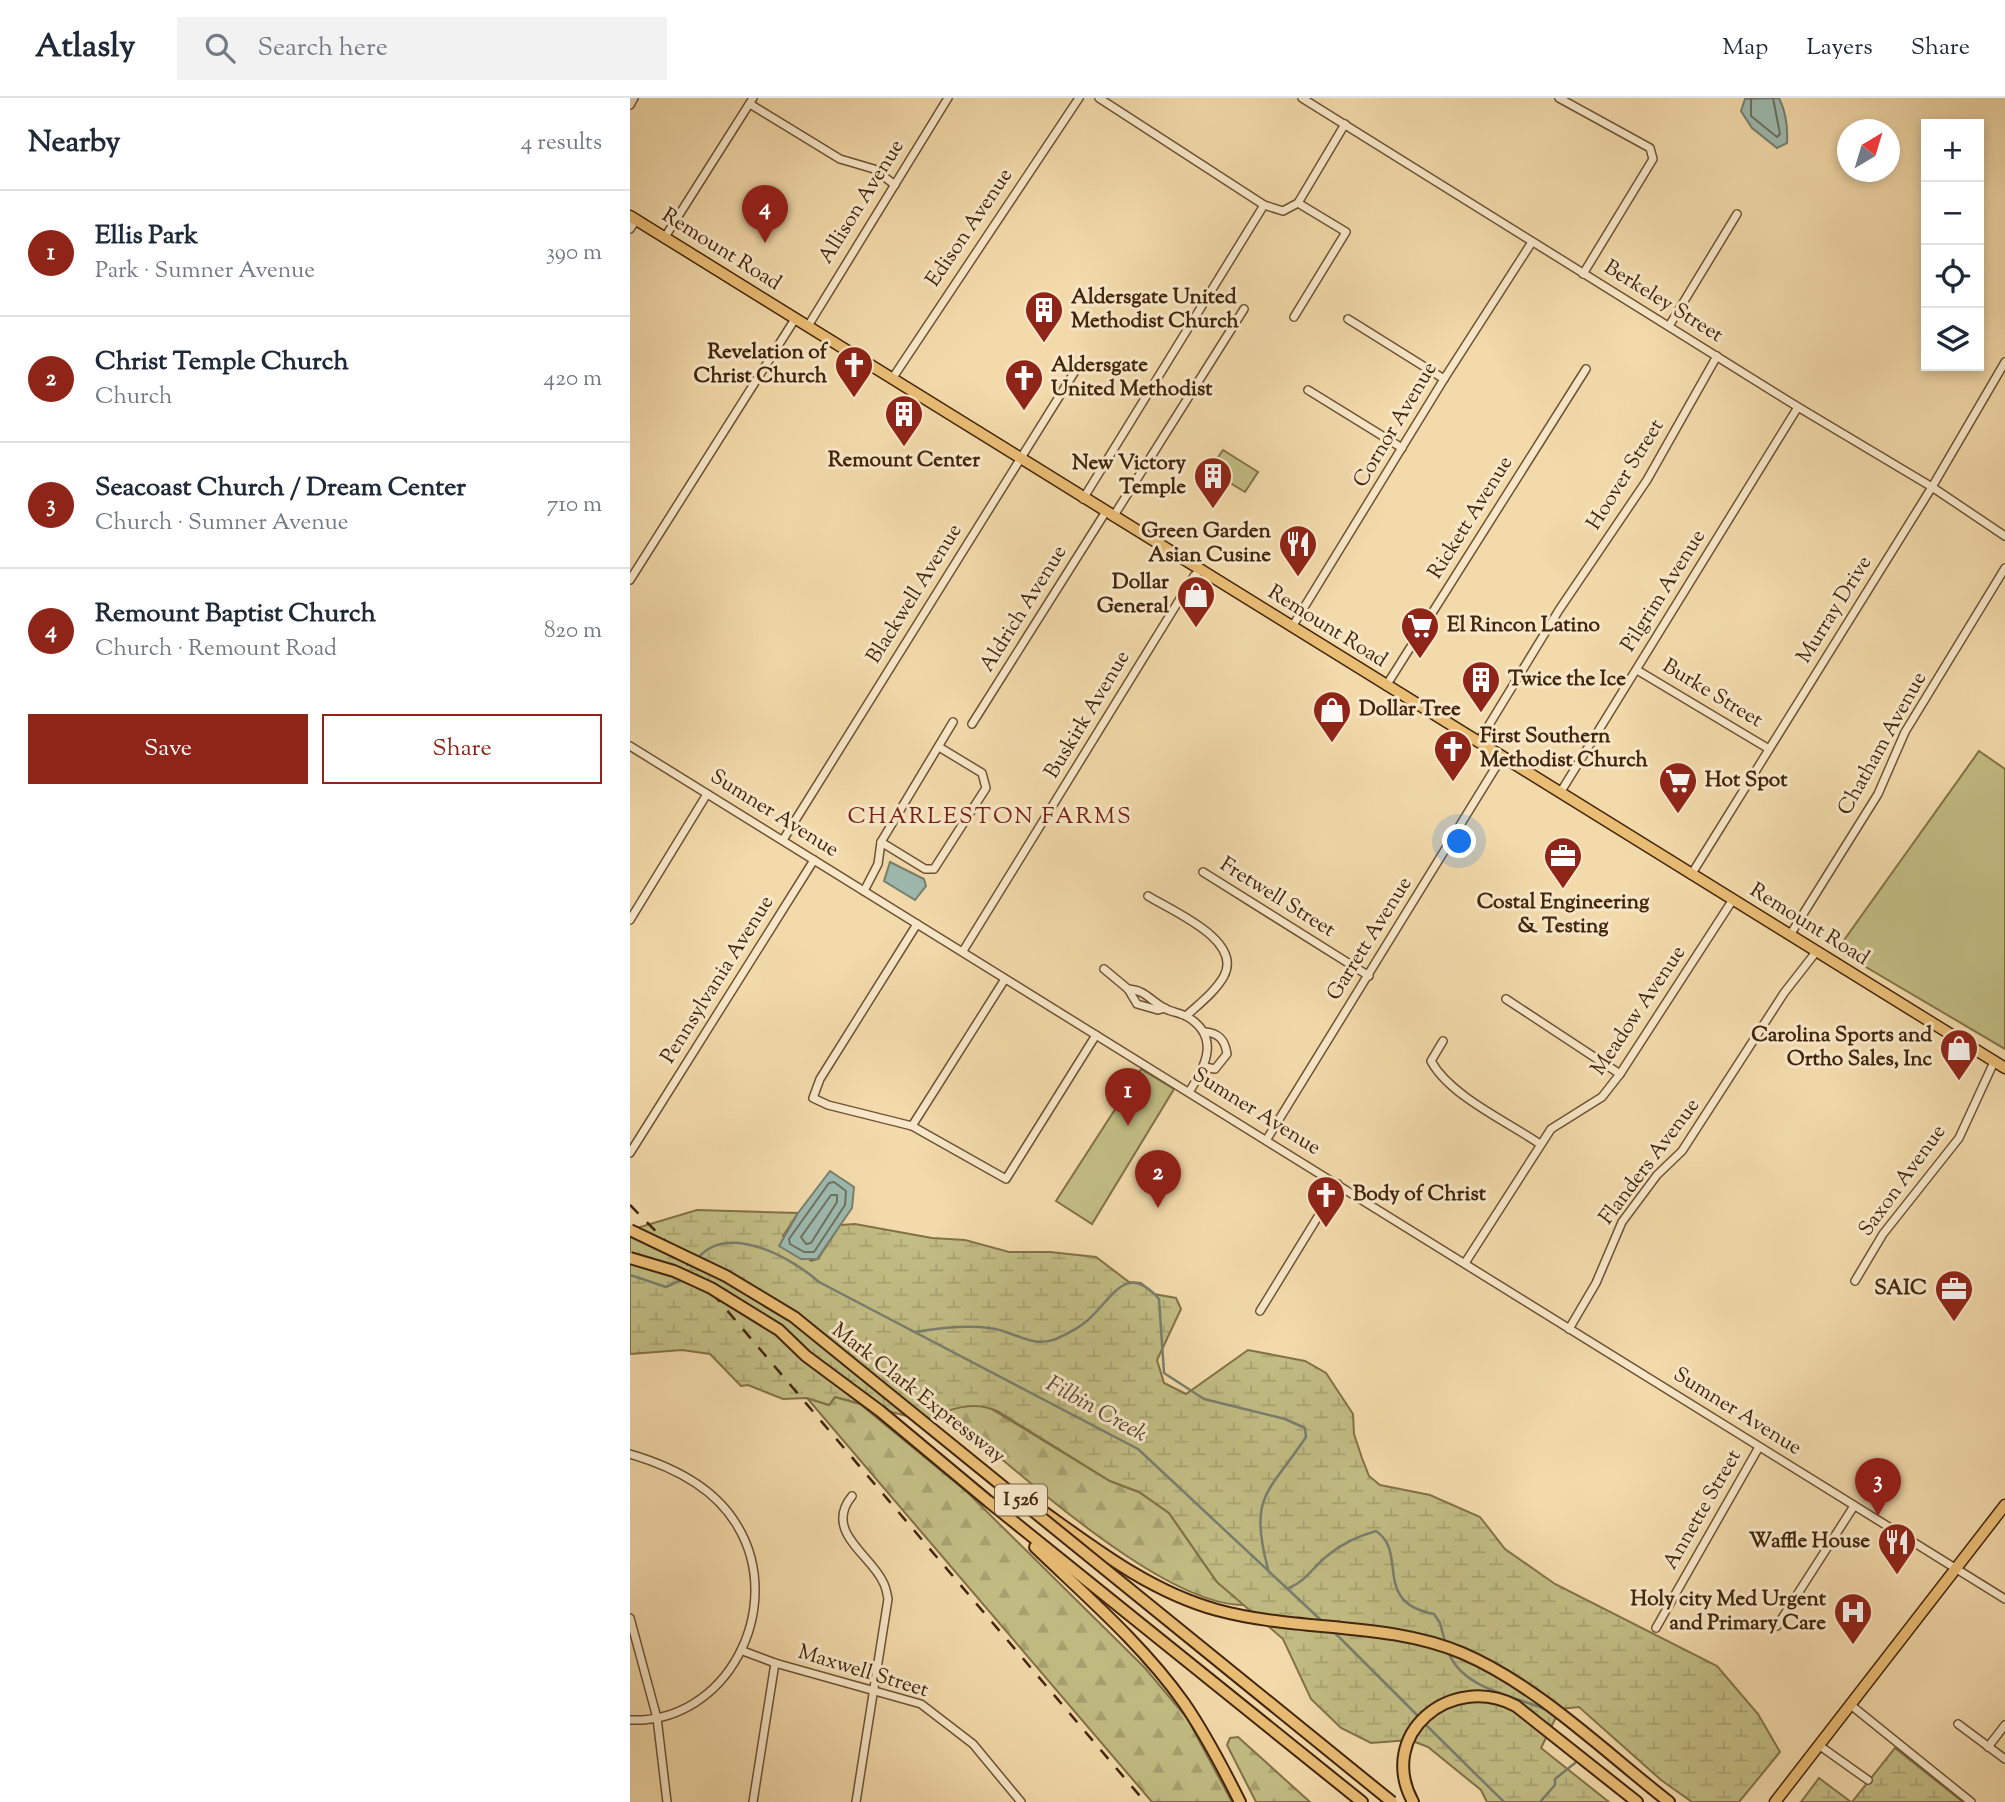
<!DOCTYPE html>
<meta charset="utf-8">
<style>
:root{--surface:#fff;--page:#f2f2f3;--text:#1f2937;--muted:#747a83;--line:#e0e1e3;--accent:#8f2418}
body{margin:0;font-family:"Sorts Mill Goudy",serif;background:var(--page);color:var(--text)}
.controls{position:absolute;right:21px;top:21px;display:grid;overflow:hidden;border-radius:0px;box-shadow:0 4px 10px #0003}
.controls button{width:63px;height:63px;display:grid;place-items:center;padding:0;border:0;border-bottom:2px solid var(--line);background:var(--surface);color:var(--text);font:35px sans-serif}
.compass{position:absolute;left:1207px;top:21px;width:63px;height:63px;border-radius:50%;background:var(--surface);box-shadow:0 4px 10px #0003;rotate:38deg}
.you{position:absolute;left:830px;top:744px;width:24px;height:24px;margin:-18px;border:5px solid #fff;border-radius:50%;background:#1a73e8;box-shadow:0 0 0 10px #1a73e833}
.badge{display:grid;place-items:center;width:46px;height:46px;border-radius:50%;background:var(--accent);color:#fff;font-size:23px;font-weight:700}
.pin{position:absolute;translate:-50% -58px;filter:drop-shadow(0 2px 4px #0008)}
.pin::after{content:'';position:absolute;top:37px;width:24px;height:21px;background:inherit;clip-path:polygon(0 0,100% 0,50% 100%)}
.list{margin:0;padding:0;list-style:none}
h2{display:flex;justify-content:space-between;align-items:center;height:91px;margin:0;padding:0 28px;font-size:30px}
h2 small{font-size:23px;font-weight:400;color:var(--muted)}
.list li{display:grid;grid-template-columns:46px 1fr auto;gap:21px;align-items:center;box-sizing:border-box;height:126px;padding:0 28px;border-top:2px solid var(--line)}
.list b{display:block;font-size:26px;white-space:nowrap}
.list p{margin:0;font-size:23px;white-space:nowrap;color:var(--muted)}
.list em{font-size:23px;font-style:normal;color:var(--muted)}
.actions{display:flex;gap:14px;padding:21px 28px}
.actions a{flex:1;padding:16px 0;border:2px solid var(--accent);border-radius:0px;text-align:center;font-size:24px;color:var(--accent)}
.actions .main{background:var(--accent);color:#fff}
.icon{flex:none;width:38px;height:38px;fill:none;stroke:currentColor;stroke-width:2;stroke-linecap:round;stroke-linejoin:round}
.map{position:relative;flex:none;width:1375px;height:1704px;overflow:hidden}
header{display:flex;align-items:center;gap:42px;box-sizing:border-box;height:98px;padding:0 35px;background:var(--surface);border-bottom:2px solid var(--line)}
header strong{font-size:33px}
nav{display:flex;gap:38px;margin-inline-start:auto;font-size:24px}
.search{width:490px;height:63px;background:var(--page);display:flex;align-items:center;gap:18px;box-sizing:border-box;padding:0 24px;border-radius:0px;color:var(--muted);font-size:26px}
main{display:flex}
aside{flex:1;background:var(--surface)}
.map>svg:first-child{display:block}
.green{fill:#c2bd84;stroke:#827148;stroke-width:2}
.forest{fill:url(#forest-firs);stroke:#827148;stroke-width:2}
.wetland{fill:url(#wetland-marsh);stroke:#827148;stroke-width:2}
.water{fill:#9dbaaf;stroke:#787e6e;stroke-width:2}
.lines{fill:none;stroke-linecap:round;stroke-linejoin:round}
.shore{stroke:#6f705e;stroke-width:2}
.stream{stroke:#787e6e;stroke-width:2.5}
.minor-casing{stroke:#6e5234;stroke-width:10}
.major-casing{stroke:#41250c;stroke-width:13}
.highway-casing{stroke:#41250c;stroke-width:14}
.minor{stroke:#f7e7c8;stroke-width:7}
.major{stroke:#eabd75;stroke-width:10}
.highway{stroke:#eabd75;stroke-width:10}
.rail{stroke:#41250c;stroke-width:2.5;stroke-dasharray:12 12;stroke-linecap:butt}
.highway-bridge-casing{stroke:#41250c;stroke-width:14;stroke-linecap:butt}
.highway-bridge{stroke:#eabd75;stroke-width:10}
.labels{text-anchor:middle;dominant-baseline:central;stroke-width:6;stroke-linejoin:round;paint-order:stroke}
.shield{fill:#f7e7c8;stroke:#785f44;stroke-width:2}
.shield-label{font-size:19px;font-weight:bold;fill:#41250c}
.street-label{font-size:21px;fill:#41250c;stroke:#f7e7c8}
.poi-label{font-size:21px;font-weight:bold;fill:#41250c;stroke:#f7e7c8;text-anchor:start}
.neighbourhood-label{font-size:23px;letter-spacing:2px;fill:#7a1f14;stroke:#f7e7c8}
.water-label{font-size:23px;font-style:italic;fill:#584a35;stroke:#f7e7c8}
</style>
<header>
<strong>Atlasly</strong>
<div class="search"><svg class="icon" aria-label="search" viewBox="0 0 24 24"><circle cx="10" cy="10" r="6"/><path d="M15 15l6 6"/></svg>Search here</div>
<nav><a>Map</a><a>Layers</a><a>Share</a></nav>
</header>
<main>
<aside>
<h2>Nearby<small>4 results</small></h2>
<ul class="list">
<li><span class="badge">1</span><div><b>Ellis Park</b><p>Park · Sumner Avenue</p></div><em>390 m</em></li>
<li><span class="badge">2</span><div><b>Christ Temple Church</b><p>Church</p></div><em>420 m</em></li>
<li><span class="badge">3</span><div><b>Seacoast Church / Dream Center</b><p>Church · Sumner Avenue</p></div><em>710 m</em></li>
<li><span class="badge">4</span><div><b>Remount Baptist Church</b><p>Church · Remount Road</p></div><em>820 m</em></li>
</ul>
<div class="actions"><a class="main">Save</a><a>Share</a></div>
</aside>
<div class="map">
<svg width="1375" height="1704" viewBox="0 0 1375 1704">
<defs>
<pattern id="forest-firs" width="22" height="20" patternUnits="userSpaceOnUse" patternTransform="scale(1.75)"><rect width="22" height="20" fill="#c2bd84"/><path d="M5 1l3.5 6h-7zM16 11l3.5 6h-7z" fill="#a8a271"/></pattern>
<pattern id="wetland-marsh" width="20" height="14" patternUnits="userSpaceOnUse" patternTransform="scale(1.75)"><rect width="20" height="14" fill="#c2bd84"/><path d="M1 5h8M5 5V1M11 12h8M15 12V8" fill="none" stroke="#a8a271"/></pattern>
</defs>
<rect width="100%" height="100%" fill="#f3daaa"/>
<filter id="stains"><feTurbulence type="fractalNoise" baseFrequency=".00286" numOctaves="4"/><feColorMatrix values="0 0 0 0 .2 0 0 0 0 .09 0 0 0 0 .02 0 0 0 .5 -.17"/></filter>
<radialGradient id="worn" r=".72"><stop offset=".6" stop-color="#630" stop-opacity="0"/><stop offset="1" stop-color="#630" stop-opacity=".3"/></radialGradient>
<!-- green -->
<g class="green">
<polygon points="593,352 628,374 615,394 584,375 582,368"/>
<polygon points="1349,653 1375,671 1375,951 1207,852"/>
<polygon points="511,971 544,991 462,1126 426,1103"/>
</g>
<!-- forest -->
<g class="forest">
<polygon points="205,1299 230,1306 337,1394 515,1570 557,1620 602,1704 522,1704 177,1300 199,1307"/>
<path d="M355,1307L480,1383L509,1394L539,1415L587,1484L615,1507C531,1509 381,1366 314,1313L322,1309Z"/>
<polygon points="608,1639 680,1704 626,1704 597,1647 600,1640"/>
</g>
<!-- wetland -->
<g class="wetland">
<path d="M67,1112L168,1115L153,1138L181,1163L188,1161L210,1127L225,1126L302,1140L335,1142L379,1154H420L466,1159L499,1184L511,1185L524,1196L546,1200L551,1211L527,1262L534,1285L556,1296L618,1252L675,1263L696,1275L723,1316L724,1336L732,1360L739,1378L750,1387L800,1397L850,1419L875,1451L925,1486L1087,1568L1128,1616L1150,1654L1109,1704H1062L1031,1682L949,1609L930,1611L911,1650L979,1704H857L851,1692L798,1649L780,1642L741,1645L711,1630L681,1601L653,1541L587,1484L539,1415L509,1394L480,1383L369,1314C344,1302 319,1310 295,1323L205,1299L199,1307L177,1300L153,1301L118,1287L111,1288L80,1256L52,1252L0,1256V1132Z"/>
<polygon points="1265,1650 1333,1704 1222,1704"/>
<polygon points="1189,1680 1221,1704 1171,1704"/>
</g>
<!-- water -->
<g class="water">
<path d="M1149,0C1156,14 1158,29 1157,45L1147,50L1122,30L1111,13L1115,1Z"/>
<polygon points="260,764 294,781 296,788 285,802 254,783"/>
<polygon points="200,1073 224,1089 222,1110 187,1161 171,1161 149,1148 168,1115"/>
</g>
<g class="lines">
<!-- shore -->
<g class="shore">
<polyline points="1121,0 1121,18 1147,39 1150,36 1143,0"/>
<polygon points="204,1084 216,1093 215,1107 184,1154 174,1154 160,1146 159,1141 199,1085"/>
<polygon points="201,1097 207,1097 207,1104 181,1145 176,1146 171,1139"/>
</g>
<!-- stream -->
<g class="stream">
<path d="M68,1160C98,1124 162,1160 189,1184L508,1351L693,1524"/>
<polyline points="0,1177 36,1189 51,1182"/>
<path d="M285,1234C309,1230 335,1227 359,1230C383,1232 401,1251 426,1241C437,1236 449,1230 458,1222C482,1201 496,1163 529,1201L534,1275L574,1301L655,1321L675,1330L676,1339C639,1395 618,1397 638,1471"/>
<path d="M659,1490C676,1483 683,1469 697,1458C711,1446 728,1438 746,1433C779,1455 741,1504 804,1516L810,1525L816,1547"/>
<polyline points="703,1533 790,1620"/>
<path d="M818,1553C831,1591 885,1598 917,1612"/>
<polyline points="794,1625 874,1704"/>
<polyline points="910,1704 925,1687 925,1681 945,1665"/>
</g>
<defs>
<g id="minor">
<polyline points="469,0 634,107 653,113 668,105 715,26"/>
<polyline points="672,0 1168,309 1302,389 1375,438"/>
<polyline points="929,0 1020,50 1023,61 953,176"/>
<polyline points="120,6 210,61 244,71 265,87"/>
<polyline points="0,7 4,0"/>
<polyline points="0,131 6,122"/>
<polyline points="35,139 123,0"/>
<polyline points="664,219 716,134 668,105"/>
<polyline points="718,221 814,281"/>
<polyline points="178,228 318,0"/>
<polyline points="1039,228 1107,116"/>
<polyline points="262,281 449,0"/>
<polyline points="678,292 772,350"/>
<polyline points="453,401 634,107"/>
<polyline points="483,419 614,211"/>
<polyline points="0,482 165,221"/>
<polyline points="662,529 814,281 902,144"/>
<polyline points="1007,572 1139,651"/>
<polyline points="756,588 956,271"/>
<polyline points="342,626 475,415"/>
<polyline points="848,645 929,512 1017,382 1087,258"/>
<polyline points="0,648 1375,1501"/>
<polyline points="930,695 1168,309"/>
<polyline points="153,742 447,270"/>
<polyline points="251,744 295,771 304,771 356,690 352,675 309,649"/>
<polyline points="573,774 739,878"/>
<polyline points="1061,777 1302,389 1375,264"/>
<polyline points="234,793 248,766 251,744 323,624"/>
<path d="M518,798C542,813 613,842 594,878C585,894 569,906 556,918"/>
<polyline points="0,822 77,696"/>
<polyline points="287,826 190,981 183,1000 198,1007 282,1028 376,1081 466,937"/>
<polyline points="1160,837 1248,696 1275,634 1375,470"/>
<polyline points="333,853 564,478 571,472"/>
<polyline points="474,871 498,891 507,906 528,912 535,910"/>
<path d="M498,891C516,892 520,903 536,911C542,914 550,915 556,918C591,938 576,968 559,994"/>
<polyline points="876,901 990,976"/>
<path d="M813,943L801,963C820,998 878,1024 910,1046"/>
<path d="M575,969L585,971L597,956C595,942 589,935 575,934"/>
<polyline points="282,1028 375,881"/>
<polyline points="637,1041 872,659"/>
<polyline points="0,1055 184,762"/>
<polyline points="835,1165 921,1031 972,999 990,976 1102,803"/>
<polyline points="1225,1183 1253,1136 1329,1040 1364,964"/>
<polyline points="630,1213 708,1086"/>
<polyline points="939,1231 966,1185 992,1124 1027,1077 1052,1053 1154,895 1186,854"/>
<path d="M0,1356C41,1368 86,1390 108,1429C156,1510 97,1626 0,1622"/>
<path d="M222,1398C193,1433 241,1457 253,1484C256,1489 257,1496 258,1501L226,1704"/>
<polyline points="0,1520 27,1620 37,1704"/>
<polyline points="1147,1528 1224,1408"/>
<polyline points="1026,1530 1129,1349"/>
<polyline points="113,1553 145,1565 291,1606 343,1646 391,1704"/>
<polyline points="1222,1608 1341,1704"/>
<polyline points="1328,1626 1375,1661"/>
<polyline points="1190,1648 1238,1682"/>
<polyline points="1358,1649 1375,1627"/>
<polyline points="123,1704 145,1565"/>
</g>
<g id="major">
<polyline points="0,118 1375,970"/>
<polyline points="1145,1704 1375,1407"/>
</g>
<g id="highway">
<path d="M387,1395C451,1439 511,1491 587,1512C668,1534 755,1523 832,1555C907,1587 975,1654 1039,1704"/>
<polyline points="358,1403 732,1704"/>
<path d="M405,1449C456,1498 513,1547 554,1605C576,1637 593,1670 610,1704"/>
<path d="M783,1704C746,1636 821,1574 886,1608L1007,1704"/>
</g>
</defs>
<!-- minor casing -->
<use href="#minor" class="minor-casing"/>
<!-- major casing -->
<use href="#major" class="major-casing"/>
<!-- highway casing -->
<use href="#highway" class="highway-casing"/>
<!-- minor -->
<use href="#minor" class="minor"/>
<!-- major -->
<use href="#major" class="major"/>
<!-- highway -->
<use href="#highway" class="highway"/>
<!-- rail -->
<polyline class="rail" points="0,1107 55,1163 515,1704"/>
<defs>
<g id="highway-bridge">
<polyline points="0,1132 96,1178 164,1219 762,1704"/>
<polyline points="0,1160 44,1173 81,1190 149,1232 176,1258 250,1313 358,1403"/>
</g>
</defs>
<!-- highway-bridge casing -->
<use href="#highway-bridge" class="highway-bridge-casing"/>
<!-- highway-bridge -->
<use href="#highway-bridge" class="highway-bridge"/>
</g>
<!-- icons -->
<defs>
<symbol id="building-pin" viewBox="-11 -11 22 30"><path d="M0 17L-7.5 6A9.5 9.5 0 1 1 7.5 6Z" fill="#8f2418" stroke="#f7e7c8"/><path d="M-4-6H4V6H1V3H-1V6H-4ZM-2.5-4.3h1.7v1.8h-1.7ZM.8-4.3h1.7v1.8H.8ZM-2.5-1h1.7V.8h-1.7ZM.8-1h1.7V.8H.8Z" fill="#fff"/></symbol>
<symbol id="church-pin" viewBox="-11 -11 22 30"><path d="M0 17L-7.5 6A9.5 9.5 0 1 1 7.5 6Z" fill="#8f2418" stroke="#f7e7c8"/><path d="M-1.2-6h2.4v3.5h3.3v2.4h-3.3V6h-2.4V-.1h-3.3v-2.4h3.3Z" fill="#fff"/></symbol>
<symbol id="restaurant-pin" viewBox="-11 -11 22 30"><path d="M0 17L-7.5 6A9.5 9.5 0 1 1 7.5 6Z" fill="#8f2418" stroke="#f7e7c8"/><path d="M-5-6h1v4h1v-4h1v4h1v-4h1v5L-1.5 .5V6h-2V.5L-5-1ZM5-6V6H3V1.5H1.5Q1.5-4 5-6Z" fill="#fff"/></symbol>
<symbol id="shop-pin" viewBox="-11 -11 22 30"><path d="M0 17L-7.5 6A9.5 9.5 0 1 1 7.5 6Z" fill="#8f2418" stroke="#f7e7c8"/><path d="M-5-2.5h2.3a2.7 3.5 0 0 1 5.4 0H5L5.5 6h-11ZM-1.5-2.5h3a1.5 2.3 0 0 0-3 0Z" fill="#fff"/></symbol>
<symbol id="supermarket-pin" viewBox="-11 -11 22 30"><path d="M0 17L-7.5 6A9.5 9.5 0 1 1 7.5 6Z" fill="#8f2418" stroke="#f7e7c8"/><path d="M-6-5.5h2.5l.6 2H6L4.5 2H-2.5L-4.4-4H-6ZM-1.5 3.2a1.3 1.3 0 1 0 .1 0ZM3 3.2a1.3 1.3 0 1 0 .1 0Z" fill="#fff"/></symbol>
<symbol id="office-pin" viewBox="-11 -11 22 30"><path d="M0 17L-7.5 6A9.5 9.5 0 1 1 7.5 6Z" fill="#8f2418" stroke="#f7e7c8"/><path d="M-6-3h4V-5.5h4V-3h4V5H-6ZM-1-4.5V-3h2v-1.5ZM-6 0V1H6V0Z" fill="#fff"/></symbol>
<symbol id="hospital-pin" viewBox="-11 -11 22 30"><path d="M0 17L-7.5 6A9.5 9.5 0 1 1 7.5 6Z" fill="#8f2418" stroke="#f7e7c8"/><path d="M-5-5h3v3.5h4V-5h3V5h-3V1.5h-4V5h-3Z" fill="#fff"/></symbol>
</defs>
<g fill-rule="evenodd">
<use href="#building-pin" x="392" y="190" width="44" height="60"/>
<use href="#church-pin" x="202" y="245" width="44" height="60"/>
<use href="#church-pin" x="372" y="258" width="44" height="60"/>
<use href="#building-pin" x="252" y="294" width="44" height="60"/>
<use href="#building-pin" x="561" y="356" width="44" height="60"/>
<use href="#restaurant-pin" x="646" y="424" width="44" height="60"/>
<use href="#shop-pin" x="544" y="475" width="44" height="60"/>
<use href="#supermarket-pin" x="768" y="506" width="44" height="60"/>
<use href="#building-pin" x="829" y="560" width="44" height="60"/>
<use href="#shop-pin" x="680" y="590" width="44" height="60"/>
<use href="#church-pin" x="801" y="629" width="44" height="60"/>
<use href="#supermarket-pin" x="1026" y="661" width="44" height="60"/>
<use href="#office-pin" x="911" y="736" width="44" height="60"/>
<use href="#shop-pin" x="1307" y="928" width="44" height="60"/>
<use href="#church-pin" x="674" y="1075" width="44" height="60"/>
<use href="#office-pin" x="1302" y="1169" width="44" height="60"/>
<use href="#restaurant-pin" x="1245" y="1422" width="44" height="60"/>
<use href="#hospital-pin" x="1201" y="1492" width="44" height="60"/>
</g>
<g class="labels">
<!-- shield labels -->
<rect class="shield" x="365" y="1386.5" width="52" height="31" rx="5"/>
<g class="shield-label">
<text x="391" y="1402">I 526</text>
</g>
<!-- street labels -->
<g class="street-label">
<text transform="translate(232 104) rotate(-58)">Allison Avenue</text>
<text transform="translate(340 130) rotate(-56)">Edison Avenue</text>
<text transform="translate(91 152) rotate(32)">Remount Road</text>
<text transform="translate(1033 204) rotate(32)">Berkeley Street</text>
<text transform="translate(766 327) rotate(-59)">Cornor Avenue</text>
<text transform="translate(996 377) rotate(-58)">Hoover Street</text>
<text transform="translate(841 420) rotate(-58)">Rickett Avenue</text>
<text transform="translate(1034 493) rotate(-58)">Pilgrim Avenue</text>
<text transform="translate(285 496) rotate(-58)">Blackwell Avenue</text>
<text transform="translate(394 511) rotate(-58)">Aldrich Avenue</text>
<text transform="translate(1205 512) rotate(-58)">Murray Drive</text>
<text transform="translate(697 529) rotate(32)">Remount Road</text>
<text transform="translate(1082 596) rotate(31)">Burke Street</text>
<text transform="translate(458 617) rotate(-59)">Buskirk Avenue</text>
<text transform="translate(1253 646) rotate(-61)">Chatham Avenue</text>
<text transform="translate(144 716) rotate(32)">Sumner Avenue</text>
<text transform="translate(647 800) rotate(32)">Fretwell Street</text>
<text transform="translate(1179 827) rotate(32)">Remount Road</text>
<text transform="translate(740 841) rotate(-58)">Garrett Avenue</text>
<text transform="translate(88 882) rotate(-58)">Pennsylvania Avenue</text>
<text transform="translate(1009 913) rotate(-56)">Meadow Avenue</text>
<text transform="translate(626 1014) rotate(32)">Sumner Avenue</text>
<text transform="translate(1020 1064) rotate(-53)">Flanders Avenue</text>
<text transform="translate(1273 1083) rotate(-54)">Saxon Avenue</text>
<text transform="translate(288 1296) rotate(38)">Mark Clark Expressway</text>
<text transform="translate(1107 1314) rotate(32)">Sumner Avenue</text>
<text transform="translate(1073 1412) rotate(-60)">Annette Street</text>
<text transform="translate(233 1574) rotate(17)">Maxwell Street</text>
</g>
<!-- poi labels -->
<g class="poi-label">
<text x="441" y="200">Aldersgate United<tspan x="441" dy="24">Methodist Church</tspan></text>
<text x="197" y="255" text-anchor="end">Revelation of<tspan x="197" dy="24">Christ Church</tspan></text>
<text x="421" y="268">Aldersgate<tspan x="421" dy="24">United Methodist</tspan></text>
<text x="274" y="363" text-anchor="middle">Remount Center</text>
<text x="556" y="366" text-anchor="end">New Victory<tspan x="556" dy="24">Temple</tspan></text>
<text x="641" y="434" text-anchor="end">Green Garden<tspan x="641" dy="24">Asian Cusine</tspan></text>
<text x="539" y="485" text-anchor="end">Dollar<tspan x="539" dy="24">General</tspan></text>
<text x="817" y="528">El Rincon Latino</text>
<text x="878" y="582">Twice the Ice</text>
<text x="729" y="612">Dollar Tree</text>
<text x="850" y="639">First Southern<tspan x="850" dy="24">Methodist Church</tspan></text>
<text x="1075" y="683">Hot Spot</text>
<text x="933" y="805" text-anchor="middle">Costal Engineering<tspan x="933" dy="24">&amp; Testing</tspan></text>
<text x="1302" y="938" text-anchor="end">Carolina Sports and<tspan x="1302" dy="24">Ortho Sales, Inc</tspan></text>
<text x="723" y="1097">Body of Christ</text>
<text x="1297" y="1191" text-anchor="end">SAIC</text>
<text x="1240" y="1444" text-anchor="end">Waffle House</text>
<text x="1196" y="1502" text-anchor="end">Holy city Med Urgent<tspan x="1196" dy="24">and Primary Care</tspan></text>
</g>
<!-- neighbourhood labels -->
<g class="neighbourhood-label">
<text x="360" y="719">CHARLESTON FARMS</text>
</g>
<!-- water labels -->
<g class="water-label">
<text transform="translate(466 1312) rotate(29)">Filbin Creek</text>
</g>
</g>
<rect width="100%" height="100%" filter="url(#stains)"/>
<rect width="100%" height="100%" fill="url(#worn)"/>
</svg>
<div class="controls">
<button>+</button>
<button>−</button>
<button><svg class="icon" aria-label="locate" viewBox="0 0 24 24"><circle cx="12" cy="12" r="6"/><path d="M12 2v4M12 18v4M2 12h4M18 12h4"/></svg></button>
<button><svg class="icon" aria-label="layers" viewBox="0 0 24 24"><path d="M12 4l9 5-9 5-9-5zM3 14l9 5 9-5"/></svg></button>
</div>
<svg class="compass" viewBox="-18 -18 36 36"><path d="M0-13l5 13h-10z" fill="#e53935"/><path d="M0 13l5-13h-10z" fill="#747a83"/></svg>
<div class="you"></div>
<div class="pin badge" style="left:498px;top:1028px">1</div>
<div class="pin badge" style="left:528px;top:1110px">2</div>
<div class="pin badge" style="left:1248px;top:1418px">3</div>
<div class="pin badge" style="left:135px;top:145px">4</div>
</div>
</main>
